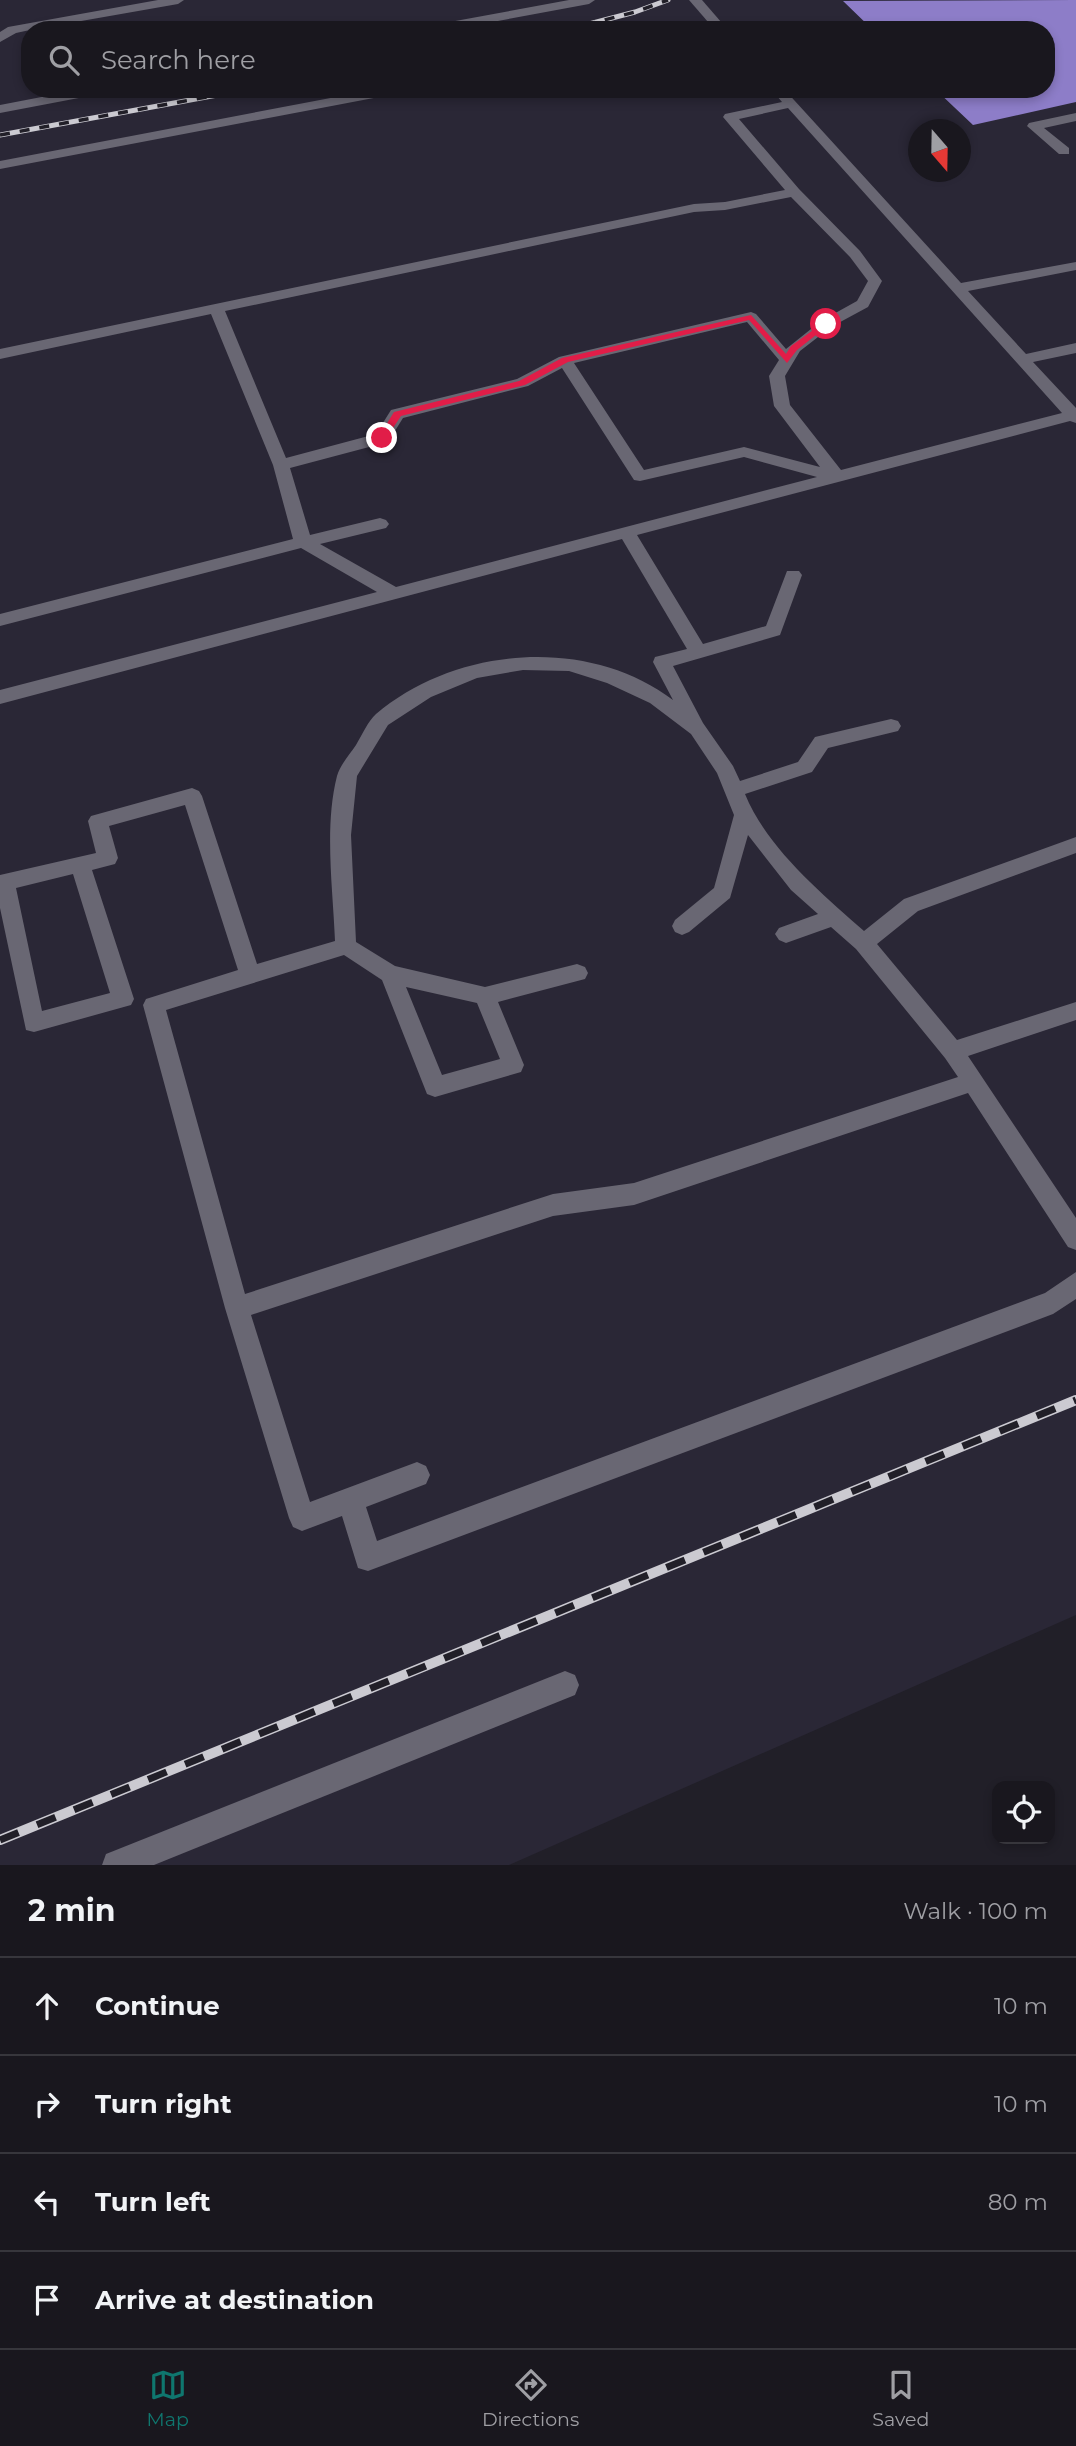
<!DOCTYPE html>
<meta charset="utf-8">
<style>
:root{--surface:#19171e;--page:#26242b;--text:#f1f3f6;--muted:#9f9fa4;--line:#37363c;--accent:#0f766e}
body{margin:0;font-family:Montserrat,sans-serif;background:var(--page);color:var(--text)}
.controls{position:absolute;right:21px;bottom:21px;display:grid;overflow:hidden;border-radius:14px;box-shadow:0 4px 10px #0003}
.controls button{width:63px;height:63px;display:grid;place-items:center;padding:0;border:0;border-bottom:2px solid var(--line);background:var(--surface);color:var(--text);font:35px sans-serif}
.compass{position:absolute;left:908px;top:119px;width:63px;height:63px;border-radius:50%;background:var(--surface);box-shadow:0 4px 10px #0003;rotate:160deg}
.stop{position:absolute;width:21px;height:21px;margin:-16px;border:5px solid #e11d48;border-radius:50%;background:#fff}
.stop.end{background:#e11d48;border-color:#fff;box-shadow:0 2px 7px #0008}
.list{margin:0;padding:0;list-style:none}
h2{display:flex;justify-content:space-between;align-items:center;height:91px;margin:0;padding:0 28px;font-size:30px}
h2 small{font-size:23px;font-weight:400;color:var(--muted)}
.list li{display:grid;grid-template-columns:46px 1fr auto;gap:21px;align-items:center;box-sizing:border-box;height:98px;padding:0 28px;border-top:2px solid var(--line)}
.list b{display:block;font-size:26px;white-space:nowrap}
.list em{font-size:23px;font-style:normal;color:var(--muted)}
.icon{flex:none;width:38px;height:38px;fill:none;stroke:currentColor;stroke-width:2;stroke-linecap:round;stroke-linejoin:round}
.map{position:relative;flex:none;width:1076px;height:1865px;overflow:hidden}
.search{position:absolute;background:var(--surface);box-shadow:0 4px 10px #0003;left:21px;right:21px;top:21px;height:77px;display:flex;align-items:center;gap:18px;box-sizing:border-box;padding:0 24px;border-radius:28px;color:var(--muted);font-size:26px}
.sheet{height:483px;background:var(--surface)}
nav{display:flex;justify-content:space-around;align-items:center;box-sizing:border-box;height:98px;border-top:2px solid var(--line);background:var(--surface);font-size:19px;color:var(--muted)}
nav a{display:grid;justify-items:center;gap:4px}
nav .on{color:var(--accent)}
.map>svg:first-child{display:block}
.built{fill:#2a2736;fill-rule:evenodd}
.building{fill:#8d7dc8}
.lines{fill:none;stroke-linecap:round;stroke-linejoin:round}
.lane{fill:#696773;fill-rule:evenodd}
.rail-far1-casing{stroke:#cbcad1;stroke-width:5}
.rail-casing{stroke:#cbcad1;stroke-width:10}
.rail-far1{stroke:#211f28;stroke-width:3.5;stroke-dasharray:10;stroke-linecap:butt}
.rail{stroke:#211f28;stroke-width:7;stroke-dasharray:20;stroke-linecap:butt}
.route{fill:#e11d48}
</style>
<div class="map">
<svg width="1076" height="1865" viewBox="0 0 1076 1865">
<rect width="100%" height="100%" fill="#211f28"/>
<!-- built -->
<path class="built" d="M0,0H1076V1615L509,1865H0ZM30,30H1046V89H30ZM918,130H960V172H918Z"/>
<!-- building -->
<polygon class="building" points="1076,0 1076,102 973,125 935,89 1046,89 1046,30 873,30 843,1"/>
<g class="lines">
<!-- lane -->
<g class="lane">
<polygon points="158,0 184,0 178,4 30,30 16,33 0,42 0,32 8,27"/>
<polygon points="569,0 595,0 589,4 449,30 422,30 428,26"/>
<polygon points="689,0 702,0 728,30 715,30"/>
<polygon points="83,89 111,89 105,93 0,113 0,105"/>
<polygon points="378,89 406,89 400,93 0,169 0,161"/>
<path d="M771,89H784L961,283L1076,262V270L968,291L1026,354L1076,343V353L1033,362L1076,408V423L1070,421L637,535L703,644L766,626L787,571H799L802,575L780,635L673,666L703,723L733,766L740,781L798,762L815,737L891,719L898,721L901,726L898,731L828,748L812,772L745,794C767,848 821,893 864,931L904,899L1076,837V853L918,911L877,944L957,1040L1076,1002V1020L968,1056L1076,1218V1250L1068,1247L968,1093L634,1205L553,1216L251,1315L310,1502L417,1462L426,1466L430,1475L426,1484L366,1507L377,1541L1045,1293L1076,1272V1299L1053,1314L368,1571L358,1568L342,1516L302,1531L293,1527L289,1518L225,1308L143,1005L146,999L238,970L185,805L109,826L118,858L115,864L92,870L134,999L131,1005L34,1032L26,1030L0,908V875L96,853L88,821L91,816L192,788L199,791L202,796L257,964L335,941C333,889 324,827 337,776C340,765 350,754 356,745C362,735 368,721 376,714C457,646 588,636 673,700L653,662L655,657L687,649L622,539L0,704V690L377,592L301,548L0,626V614L293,539L273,465L211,314L0,359V349L694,204L725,202L785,190L723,117L725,114L782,102ZM788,108L1062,413L841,470L790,405L785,376L800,351L831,327L868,307L882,281L860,251L799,189L739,119ZM791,197L850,257L868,281L857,301L821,321L786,349L756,314L751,312L559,357L517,379L391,410L376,434L286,458L225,311L694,212L725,210ZM747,322L779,360L769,376L774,406L820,467L744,447L644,470L574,363ZM562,368L634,480L640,481L744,457L817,477L396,587L320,544L386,528L389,524L386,520L380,518L310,535L290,468L388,442L403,418L528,386ZM523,670L569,671L607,683L650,703L691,734L717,773L734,815L714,888L675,920L672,926L675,932L682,935L689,932L730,898L748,835L791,890L818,914L779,928L775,934L779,940L786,943L831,927L856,949L945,1058L958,1077L634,1183L553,1194L245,1294L166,1010L344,955L382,980L427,1094L435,1097L521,1072L524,1065L498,1002L585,979L588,973L585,967L577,964L485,987L395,966L356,942L351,835L357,776L388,725L431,697L477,678ZM73,874L110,993L42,1011L16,888ZM406,987L477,1003L500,1059L442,1075Z"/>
<polygon points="1076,113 1076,121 1044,128 1069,148 1069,154 1059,154 1027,126 1029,123"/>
<polygon points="565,1671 575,1675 579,1685 575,1695 154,1865 102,1865 106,1854"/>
</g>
<defs>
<g id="rail-far1">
<polyline points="566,30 635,12 668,0"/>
<polyline points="0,135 250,89"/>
</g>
<polyline id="rail" points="0,1840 1076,1400"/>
</defs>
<!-- rail-far1 casing -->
<use href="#rail-far1" class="rail-far1-casing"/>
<!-- rail casing -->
<use href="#rail" class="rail-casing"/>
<!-- rail-far1 -->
<use href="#rail-far1" class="rail-far1"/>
<!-- rail -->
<use href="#rail" class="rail"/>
</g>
<!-- route -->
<polygon class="route" points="751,315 786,354 791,346 823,323 830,324 797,350 787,363 749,320 568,362 525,385 401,416 385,440 378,438 394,412 519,381 562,358"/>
</svg>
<div class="controls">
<button><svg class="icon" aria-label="locate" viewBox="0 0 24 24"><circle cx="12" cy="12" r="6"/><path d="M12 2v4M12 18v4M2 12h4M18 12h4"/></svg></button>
</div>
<svg class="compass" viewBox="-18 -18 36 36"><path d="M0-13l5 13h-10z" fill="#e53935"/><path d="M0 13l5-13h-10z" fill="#9f9fa4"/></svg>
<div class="stop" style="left:826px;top:324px"></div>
<div class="stop end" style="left:382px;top:438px"></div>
<div class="search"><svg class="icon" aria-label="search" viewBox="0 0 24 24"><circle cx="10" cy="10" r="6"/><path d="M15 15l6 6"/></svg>Search here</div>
</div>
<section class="sheet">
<h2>2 min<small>Walk · 100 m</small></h2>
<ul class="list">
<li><svg class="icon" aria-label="ahead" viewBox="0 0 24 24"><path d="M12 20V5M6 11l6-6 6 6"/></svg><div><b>Continue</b></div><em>10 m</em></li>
<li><svg class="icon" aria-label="right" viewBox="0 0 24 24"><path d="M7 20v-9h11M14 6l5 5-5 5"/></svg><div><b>Turn right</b></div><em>10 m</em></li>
<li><svg class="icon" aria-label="left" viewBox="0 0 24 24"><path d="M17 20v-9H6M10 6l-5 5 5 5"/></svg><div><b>Turn left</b></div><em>80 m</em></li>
<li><svg class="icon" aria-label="arrive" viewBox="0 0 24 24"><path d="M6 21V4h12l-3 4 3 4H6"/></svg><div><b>Arrive at destination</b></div></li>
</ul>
</section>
<nav>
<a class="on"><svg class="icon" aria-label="map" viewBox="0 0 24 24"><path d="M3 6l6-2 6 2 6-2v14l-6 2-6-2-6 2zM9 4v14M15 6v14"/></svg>Map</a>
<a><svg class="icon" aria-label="directions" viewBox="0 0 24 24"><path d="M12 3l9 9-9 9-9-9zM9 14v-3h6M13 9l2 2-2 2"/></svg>Directions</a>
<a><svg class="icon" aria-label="saved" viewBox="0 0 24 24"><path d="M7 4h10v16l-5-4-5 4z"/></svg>Saved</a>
</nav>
